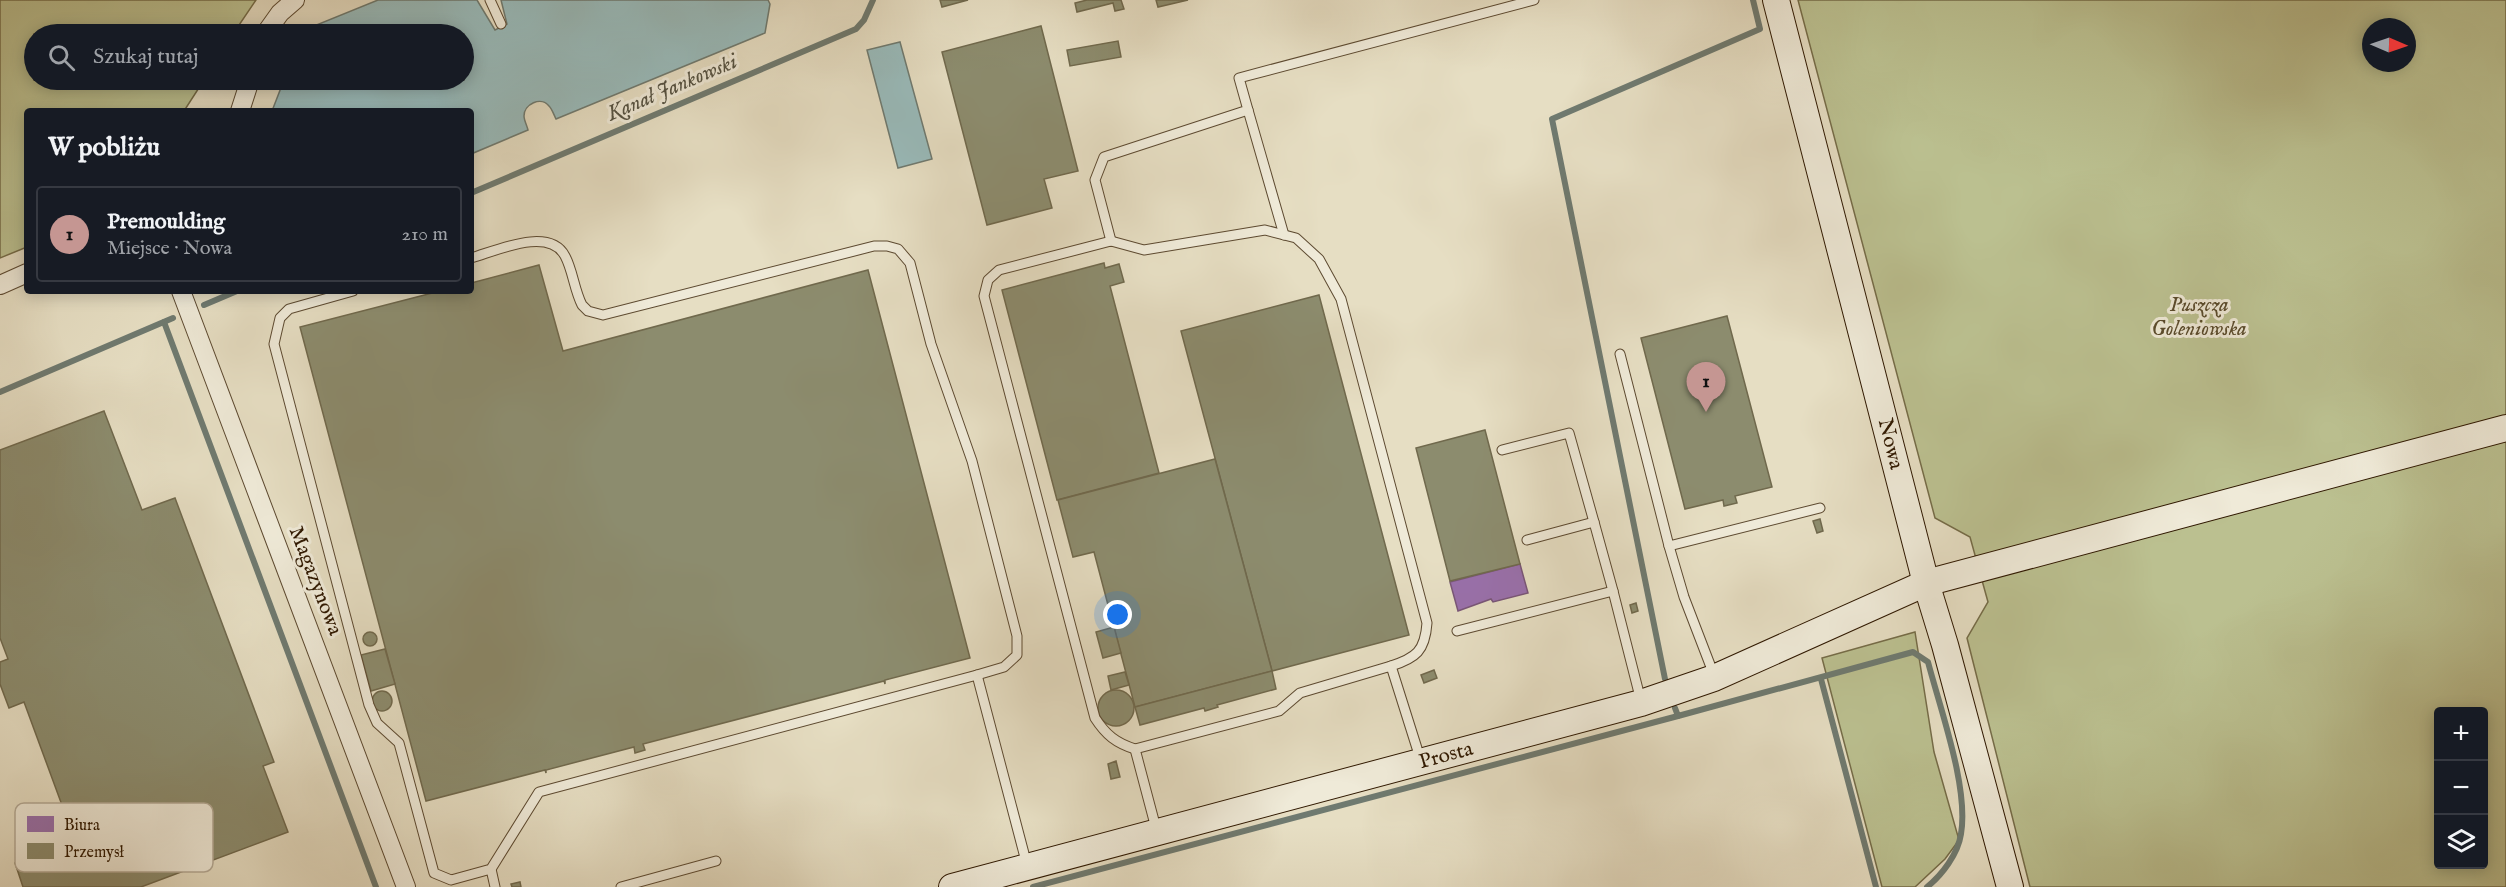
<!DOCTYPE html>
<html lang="pl">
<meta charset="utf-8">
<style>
:root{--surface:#171b24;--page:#242831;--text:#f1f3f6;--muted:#9ea1a6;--line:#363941;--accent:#c59692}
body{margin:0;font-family:"IM FELL English",serif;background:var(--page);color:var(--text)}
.controls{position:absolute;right:18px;bottom:18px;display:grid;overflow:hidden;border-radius:6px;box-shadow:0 3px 15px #0003}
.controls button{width:54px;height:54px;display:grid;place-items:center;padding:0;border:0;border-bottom:2px solid var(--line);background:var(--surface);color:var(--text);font:30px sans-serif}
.compass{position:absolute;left:2362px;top:18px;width:54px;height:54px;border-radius:50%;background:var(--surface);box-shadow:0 3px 15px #0003;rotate:92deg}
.you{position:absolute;left:1118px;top:615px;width:21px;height:21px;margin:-15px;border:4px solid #fff;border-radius:50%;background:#1a73e8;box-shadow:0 0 0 9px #1a73e833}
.badge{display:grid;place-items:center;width:39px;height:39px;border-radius:50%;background:var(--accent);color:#111;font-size:20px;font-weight:700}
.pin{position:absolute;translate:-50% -50px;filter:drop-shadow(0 2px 3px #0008)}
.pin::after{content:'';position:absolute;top:32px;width:21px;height:18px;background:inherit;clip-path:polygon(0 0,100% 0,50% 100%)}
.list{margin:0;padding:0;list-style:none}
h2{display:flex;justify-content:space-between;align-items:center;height:78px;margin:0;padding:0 24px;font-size:26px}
h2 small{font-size:20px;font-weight:400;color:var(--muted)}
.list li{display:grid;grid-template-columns:39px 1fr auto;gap:18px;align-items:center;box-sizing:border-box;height:96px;margin:0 12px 12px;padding:0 12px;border:2px solid var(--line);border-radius:6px}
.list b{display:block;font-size:22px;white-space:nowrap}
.list p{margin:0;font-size:20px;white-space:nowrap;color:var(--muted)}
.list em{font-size:20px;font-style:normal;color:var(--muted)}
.icon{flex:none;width:33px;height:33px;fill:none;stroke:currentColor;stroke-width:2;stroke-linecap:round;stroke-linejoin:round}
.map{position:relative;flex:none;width:2506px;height:887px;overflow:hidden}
.search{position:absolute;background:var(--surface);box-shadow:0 3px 15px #0003;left:24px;top:24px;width:450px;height:66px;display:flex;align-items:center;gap:15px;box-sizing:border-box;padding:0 21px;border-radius:33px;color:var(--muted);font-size:22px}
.panel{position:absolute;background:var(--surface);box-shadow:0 3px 15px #0003;left:24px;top:108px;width:450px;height:186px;border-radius:6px}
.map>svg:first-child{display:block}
.green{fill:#bbc090;stroke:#756c48;stroke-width:1.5;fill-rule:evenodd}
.water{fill:#9bb;stroke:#6f7a70;stroke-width:1.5}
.offices{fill:#9970ab;stroke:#795678;stroke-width:1.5}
.industry{fill:#8c8c6e;stroke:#70694d;stroke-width:1.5}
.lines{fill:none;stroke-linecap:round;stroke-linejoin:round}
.stream{stroke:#6f7a70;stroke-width:6}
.lane-casing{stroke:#5d4a31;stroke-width:11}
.street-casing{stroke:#5d4a31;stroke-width:20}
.secondary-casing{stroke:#2f1800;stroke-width:28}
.lane{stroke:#efead8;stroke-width:9}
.street{stroke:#efead8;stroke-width:18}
.secondary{stroke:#efead8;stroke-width:26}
.labels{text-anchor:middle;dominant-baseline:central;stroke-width:6;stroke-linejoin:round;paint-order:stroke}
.park-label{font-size:21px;font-style:italic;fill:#594a2b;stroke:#efead8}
.street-label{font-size:21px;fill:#2f1800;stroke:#efead8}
.water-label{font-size:22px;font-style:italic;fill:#545141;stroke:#efead8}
.key{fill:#efead8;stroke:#b5ab97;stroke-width:1.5}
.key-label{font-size:16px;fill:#2f1800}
</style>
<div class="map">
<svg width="2506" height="887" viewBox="0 0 2506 887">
<rect width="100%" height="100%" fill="#e6dec3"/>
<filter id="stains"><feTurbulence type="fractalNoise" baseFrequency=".00333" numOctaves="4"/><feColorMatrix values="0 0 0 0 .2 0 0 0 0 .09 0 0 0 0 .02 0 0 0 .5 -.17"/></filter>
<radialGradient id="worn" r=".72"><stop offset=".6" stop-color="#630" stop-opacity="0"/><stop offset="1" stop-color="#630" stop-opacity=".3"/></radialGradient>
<!-- green -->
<g class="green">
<polygon points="0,0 256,0 233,34 34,34 34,80 204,80 184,111 27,111 27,247 0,258"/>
<path d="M1798,0H2506V887H2030L1967,638L1988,602L1970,537L1935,518ZM2371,27H2407V63H2371ZM2438,712H2484V864H2438Z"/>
<polygon points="1915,632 1934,752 1959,840 1945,859 1915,887 1882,887 1822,658"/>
</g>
<!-- water -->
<g class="water">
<path d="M378,0H477L495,30L507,24L501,0H768L770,4L765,33L556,119C554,115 552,109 549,106C541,96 524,104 524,116C524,120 527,126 528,130L471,154V111H272L284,80H464V34H302L304,30Z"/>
<polygon points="900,42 932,159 898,168 867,50"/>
</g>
<!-- offices -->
<polygon class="offices" points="1520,564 1528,593 1493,602 1491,599 1458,611 1450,582"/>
<!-- industry -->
<g class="industry">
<polygon points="940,0 968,0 942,7"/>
<polygon points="1087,0 1121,0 1124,9 1115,11 1113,3 1077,12 1075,3"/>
<polygon points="1156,0 1188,0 1158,7"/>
<polygon points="1041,26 1078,171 1044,179 1052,208 987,225 942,52"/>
<polygon points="1118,41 1121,57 1070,66 1067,50"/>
<polygon points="1104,263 1105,268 1119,264 1124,282 1110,286 1159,473 1057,500 1002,290"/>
<polygon points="539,265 563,351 868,270 970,658 885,680 885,684 884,681 643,744 645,750 635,753 634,747 546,770 546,773 545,770 426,801 300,327 440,291 471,291 471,283"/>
<polygon points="1319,295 1409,635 1272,671 1181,331"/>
<polygon points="1727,316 1772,487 1735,496 1737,503 1724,506 1723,500 1685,509 1641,338"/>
<polygon points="104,411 142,510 175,498 274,762 263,766 288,832 141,887 23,887 15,863 42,853 40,848 73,835 24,702 9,708 0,684 0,662 8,659 0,638 0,450"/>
<polygon points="1485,430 1520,564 1450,581 1416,448"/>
<polygon points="1215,459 1272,671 1135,707 1094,552 1073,557 1058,500"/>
<polygon points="1820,519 1823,531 1817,533 1813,521"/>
<polygon points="1636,603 1638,611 1632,613 1630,605"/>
<polygon points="1114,627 1121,653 1103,658 1096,632"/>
<circle cx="370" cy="639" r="7"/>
<polygon points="385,649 395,684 371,691 361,655"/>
<polygon points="1434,670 1437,678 1424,683 1421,675"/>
<polygon points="1272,671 1276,689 1217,705 1218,707 1205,711 1204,708 1140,725 1135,707"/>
<polygon points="1125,672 1129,685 1111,690 1108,676"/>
<circle cx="1116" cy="708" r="18"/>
<circle cx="382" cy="701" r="10"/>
<polygon points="1116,761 1120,777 1111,779 1108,764"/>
<polygon points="520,882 521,887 512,887 511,884"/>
</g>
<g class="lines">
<!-- stream -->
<g class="stream">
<polyline points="471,193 856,29 864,20 873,0"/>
<polyline points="204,305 237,291"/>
<polyline points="164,322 376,887"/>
<polyline points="0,392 173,318"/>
<polyline points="1665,679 1552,119 1760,29 1753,0"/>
<polyline points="1821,679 1876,887"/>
<path d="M1675,708L1678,716L1913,652L1928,662C1940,708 1969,788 1961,834C1958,854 1942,875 1927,887"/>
<polyline points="1033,887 1678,716"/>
</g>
<defs>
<g id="lane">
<polyline points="490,0 501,24"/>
<polyline points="1248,110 1284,235"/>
<polyline points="1111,241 1095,180 1104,157 1248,110 1239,78 1534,0"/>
<path d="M471,258C496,251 549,226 565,256C573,271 574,289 582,305L588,311L603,315L874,246H887L898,249L910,263L931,344L972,461L1017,636V655L1004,667L977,675"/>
<polyline points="353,291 289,309 280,318 274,344 369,705 377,723 399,743 434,873 451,880 491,869 539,792 977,675 1027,865"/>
<polyline points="1620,354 1669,546 1684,597 1714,675"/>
<polyline points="1502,450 1569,433 1594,522"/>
<polyline points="1527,540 1594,522 1613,591"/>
<polyline points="1669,546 1820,508"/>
<polyline points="1457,631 1613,591 1641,701"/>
<path d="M1135,749C1116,743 1106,735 1095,718L984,296L988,280L999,270L1111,241L1144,250L1265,230L1296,238L1319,259L1341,299L1427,623C1425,651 1416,658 1391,666"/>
<polyline points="1157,832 1135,749 1279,711 1300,693 1391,666 1421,761"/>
<polyline points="491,869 495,887"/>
<polyline points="621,887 716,861"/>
</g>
<g id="street">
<polyline points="265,34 280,13 295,0"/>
<polyline points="240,111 250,80"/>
<polyline points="0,285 27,273"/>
<polyline points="181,291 406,887"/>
</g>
<g id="secondary">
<polyline points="1776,0 1926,583 1945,645 2010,887"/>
<polyline points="952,887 1641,703 1714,678 1926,583 2506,428"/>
</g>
</defs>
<!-- lane casing -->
<use href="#lane" class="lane-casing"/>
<!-- street casing -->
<use href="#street" class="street-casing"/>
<!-- secondary casing -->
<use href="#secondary" class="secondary-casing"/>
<!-- lane -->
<use href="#lane" class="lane"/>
<!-- street -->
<use href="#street" class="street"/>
<!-- secondary -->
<use href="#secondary" class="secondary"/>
</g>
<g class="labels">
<!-- park labels -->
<g class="park-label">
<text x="2199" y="305">Puszcza<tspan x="2199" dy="24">Goleniowska</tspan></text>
</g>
<!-- street labels -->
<g class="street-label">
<text transform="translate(1890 444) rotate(76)">Nowa</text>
<text transform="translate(315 581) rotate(69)">Magazynowa</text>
<text transform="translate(1446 756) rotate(-15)">Prosta</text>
</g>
<!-- water labels -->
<g class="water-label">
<text transform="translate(672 88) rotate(-23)">Kanał Jankowski</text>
</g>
</g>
<!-- legend -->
<rect x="15" y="803" width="198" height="69" rx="9" class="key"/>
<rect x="27" y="816" width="27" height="16" fill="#9970ab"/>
<rect x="27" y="843" width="27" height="16" fill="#8c8c6e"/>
<g class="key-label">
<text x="64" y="830">Biura</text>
<text x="64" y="857">Przemysł</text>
</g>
<rect width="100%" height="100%" filter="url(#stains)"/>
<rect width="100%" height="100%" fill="url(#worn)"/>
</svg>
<div class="controls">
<button>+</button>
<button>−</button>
<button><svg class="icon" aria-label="layers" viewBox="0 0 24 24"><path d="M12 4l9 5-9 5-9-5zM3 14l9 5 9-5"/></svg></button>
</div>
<svg class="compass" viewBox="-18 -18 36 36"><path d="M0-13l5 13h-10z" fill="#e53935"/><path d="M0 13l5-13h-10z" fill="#9ea1a6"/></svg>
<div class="you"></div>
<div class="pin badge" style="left:1706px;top:412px">1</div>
<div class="search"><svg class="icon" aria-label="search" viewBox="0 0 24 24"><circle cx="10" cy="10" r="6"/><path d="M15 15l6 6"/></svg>Szukaj tutaj</div>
<section class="panel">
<h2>W pobliżu<small></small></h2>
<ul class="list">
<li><span class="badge">1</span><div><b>Premoulding</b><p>Miejsce · Nowa</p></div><em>210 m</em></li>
</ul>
</section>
</div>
